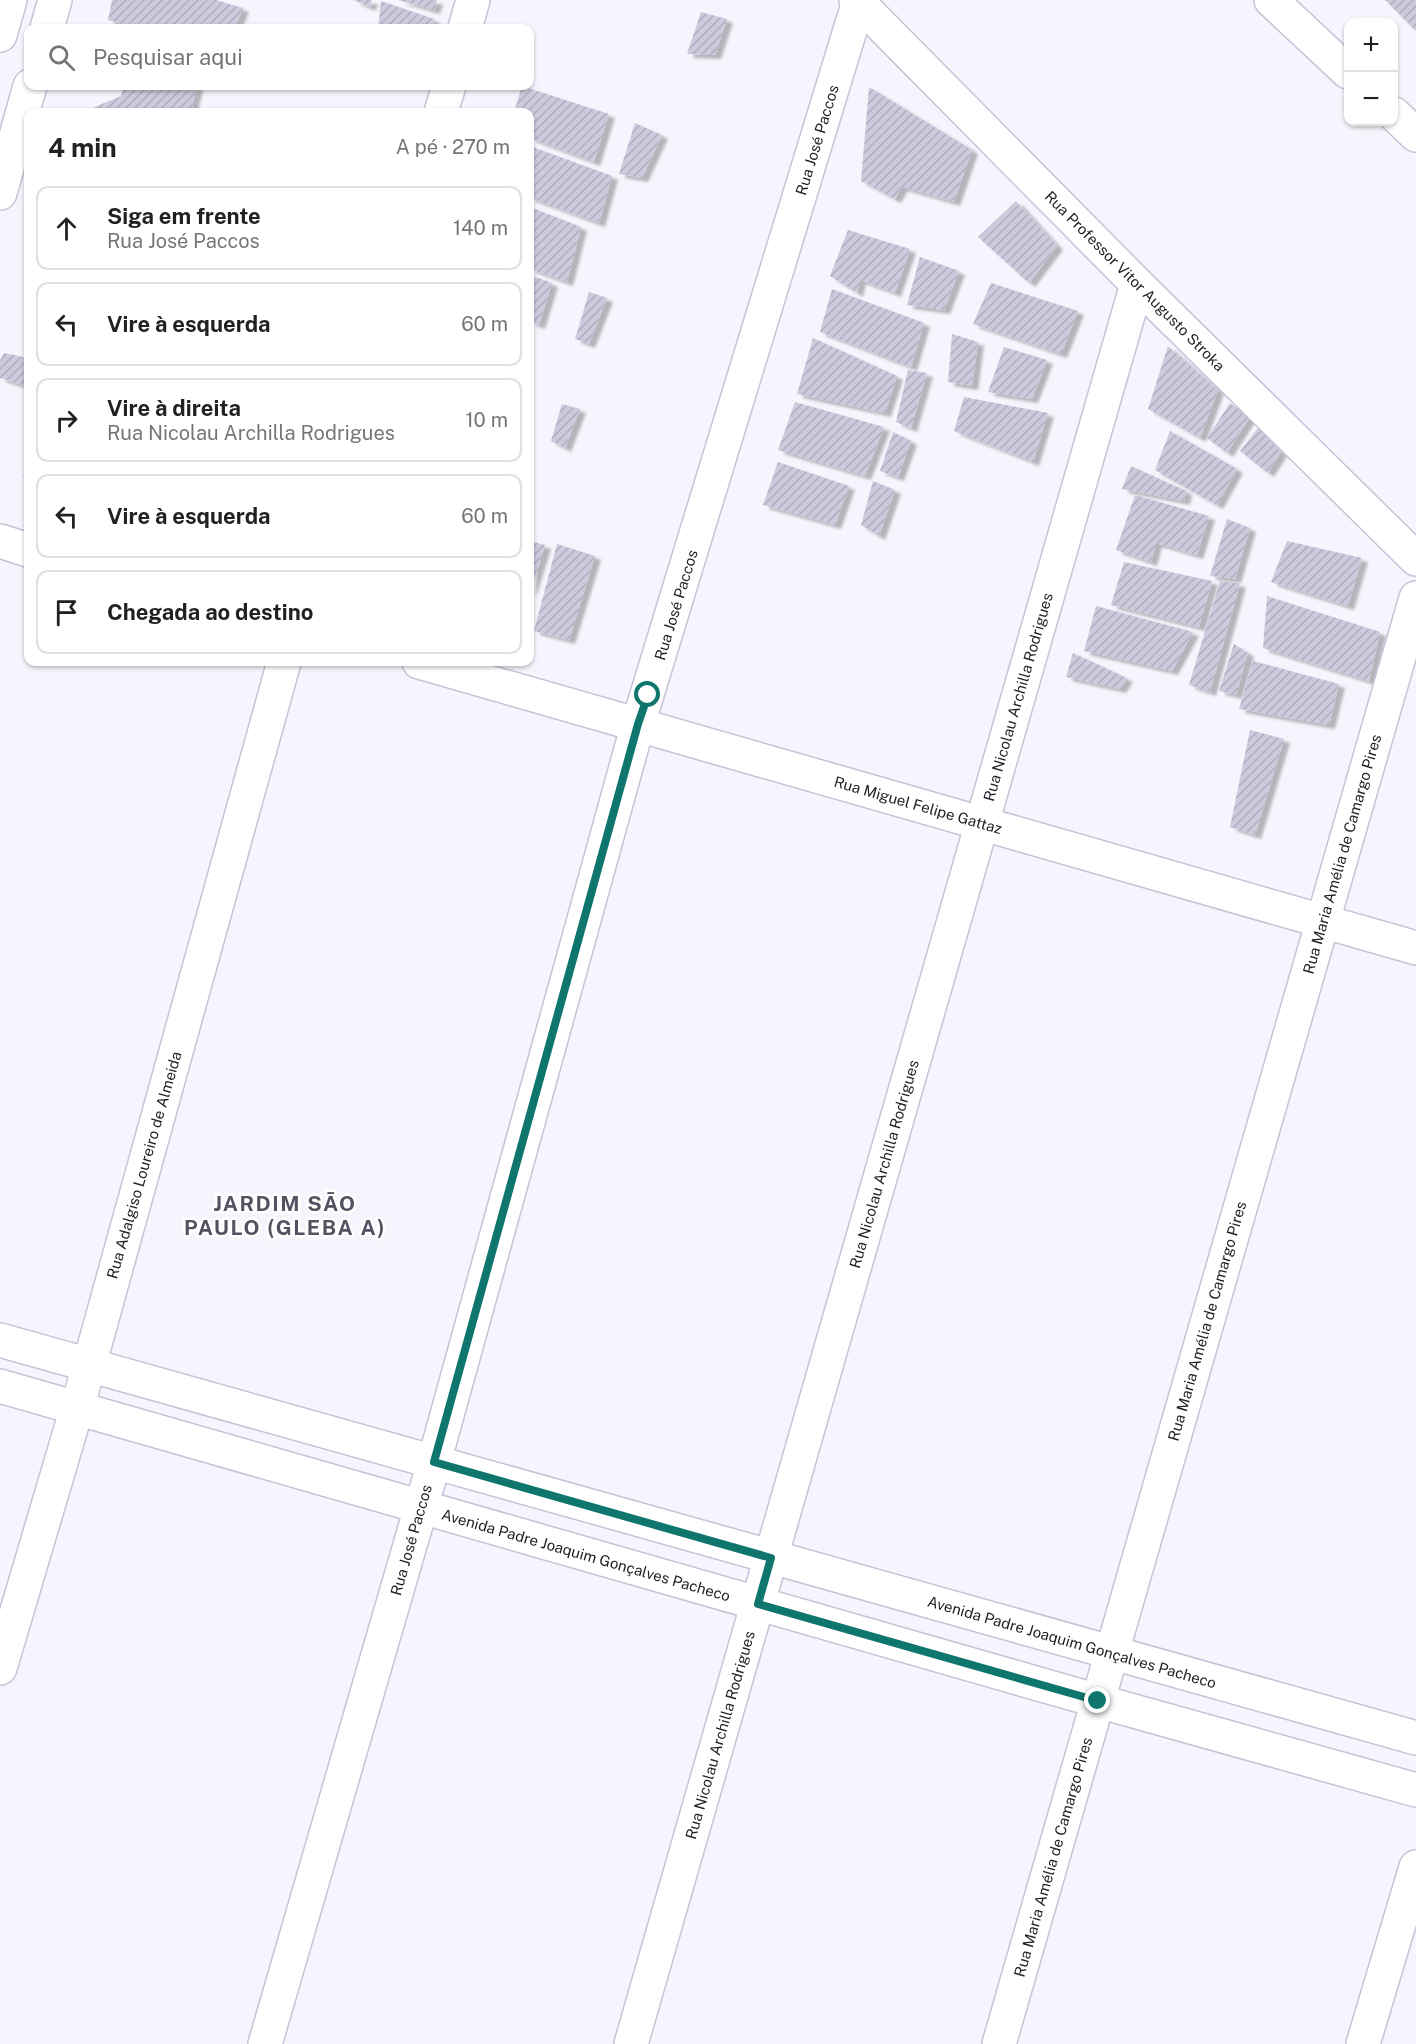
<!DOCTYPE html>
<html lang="pt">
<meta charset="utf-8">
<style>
:root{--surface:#fff;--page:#f6f6f6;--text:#202124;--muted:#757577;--line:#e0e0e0}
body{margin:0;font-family:"Public Sans",sans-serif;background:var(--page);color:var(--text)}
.controls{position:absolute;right:18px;top:18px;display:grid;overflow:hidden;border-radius:12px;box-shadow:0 2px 4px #0004}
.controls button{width:54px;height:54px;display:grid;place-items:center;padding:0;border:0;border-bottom:2px solid var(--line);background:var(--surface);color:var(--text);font:30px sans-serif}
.stop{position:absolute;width:18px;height:18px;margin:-14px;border:4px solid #0f766e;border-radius:50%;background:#fff}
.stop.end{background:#0f766e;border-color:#fff;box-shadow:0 2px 6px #0008}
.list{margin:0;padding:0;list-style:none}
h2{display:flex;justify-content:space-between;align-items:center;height:78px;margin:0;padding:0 24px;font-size:26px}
h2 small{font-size:20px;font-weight:400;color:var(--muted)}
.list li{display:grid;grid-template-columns:39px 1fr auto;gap:18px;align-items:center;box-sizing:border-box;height:84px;margin:0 12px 12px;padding:0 12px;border:2px solid var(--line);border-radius:12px}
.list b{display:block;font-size:22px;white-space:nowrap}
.list p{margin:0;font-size:20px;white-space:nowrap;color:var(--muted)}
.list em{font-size:20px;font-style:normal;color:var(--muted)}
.icon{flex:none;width:33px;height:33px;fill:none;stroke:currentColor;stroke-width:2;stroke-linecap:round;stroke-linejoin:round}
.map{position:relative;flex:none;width:1416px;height:2044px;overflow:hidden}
.search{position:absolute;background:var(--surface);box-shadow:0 2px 4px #0004;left:24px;top:24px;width:510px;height:66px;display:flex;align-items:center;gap:15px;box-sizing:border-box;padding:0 21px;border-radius:12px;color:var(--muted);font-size:22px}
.panel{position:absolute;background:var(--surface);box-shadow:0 2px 4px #0004;left:24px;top:108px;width:510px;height:558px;border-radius:12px}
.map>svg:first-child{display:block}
.building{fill:url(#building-hatch);filter:url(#shadow)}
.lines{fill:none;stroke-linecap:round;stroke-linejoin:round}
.minor-casing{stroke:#c6c3d7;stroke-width:36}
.tertiary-casing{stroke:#c6c3d7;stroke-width:36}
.minor{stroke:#fff;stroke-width:33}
.tertiary{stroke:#fff;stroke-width:33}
.route{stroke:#0f766e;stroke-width:8}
.labels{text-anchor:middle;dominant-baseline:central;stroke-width:5;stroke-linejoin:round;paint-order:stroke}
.street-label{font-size:15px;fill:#201f26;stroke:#fff}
.district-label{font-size:21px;font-weight:bold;letter-spacing:1.5px;fill:#545262;stroke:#fff}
</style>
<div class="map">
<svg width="1416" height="2044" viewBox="0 0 1416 2044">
<defs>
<pattern id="building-hatch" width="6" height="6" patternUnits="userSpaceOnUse" patternTransform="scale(1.5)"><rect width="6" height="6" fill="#cccadd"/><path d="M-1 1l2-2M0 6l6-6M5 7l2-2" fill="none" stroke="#afadbe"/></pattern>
<filter id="shadow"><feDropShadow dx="6" dy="4" stdDeviation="1.5" flood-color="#0004"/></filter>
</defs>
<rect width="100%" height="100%" fill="#f5f5fd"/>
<!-- building -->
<g class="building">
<polygon points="112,0 216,0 243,8 235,28 138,28 108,20"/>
<polygon points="353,0 372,0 370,7"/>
<polygon points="398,0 437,0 434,10"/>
<polygon points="1385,0 1416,0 1416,31"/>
<polygon points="381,1 434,19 432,28 378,28"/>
<polygon points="701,12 727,19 715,55 687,54"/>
<polygon points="124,86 197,86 191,112 83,112 121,96"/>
<polygon points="522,86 609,114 594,162 530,138 530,112 514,112"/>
<polygon points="869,87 972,150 954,202 902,187 895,199 861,181"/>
<polygon points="635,123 662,135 642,178 619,174"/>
<polygon points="530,146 612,176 599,223 530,198"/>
<polygon points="1016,201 1057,246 1029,283 978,237"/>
<polygon points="530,207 581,227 567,282 530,269"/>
<polygon points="848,230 910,249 895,293 860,280 857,293 830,276"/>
<polygon points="920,257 959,271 944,310 907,305"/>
<polygon points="530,275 552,283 539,325 530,322"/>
<polygon points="991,283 1078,311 1061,354 973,324"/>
<polygon points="832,289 924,323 911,367 820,332"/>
<polygon points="589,292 607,298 589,344 575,339"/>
<polygon points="952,334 978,342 972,386 948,382"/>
<polygon points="813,338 897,376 885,413 797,394"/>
<polygon points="1168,346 1218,390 1200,438 1148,409"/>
<polygon points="1004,347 1047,360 1032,399 988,392"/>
<polygon points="4,353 28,358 28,387 0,378 0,360"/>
<polygon points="908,370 927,373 911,428 896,422"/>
<polygon points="964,397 1048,413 1033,462 954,431"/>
<polygon points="795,402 884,427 865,476 778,450"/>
<polygon points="1230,403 1250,417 1227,453 1207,438"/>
<polygon points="562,404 580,409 565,448 551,441"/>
<polygon points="1258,428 1281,452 1268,473 1240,451"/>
<polygon points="1170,431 1237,469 1217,505 1155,470"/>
<polygon points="893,432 911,441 898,477 880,471"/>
<polygon points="28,461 28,478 23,476"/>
<polygon points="778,462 849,486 835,525 763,505"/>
<polygon points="1131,466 1186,491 1184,501 1122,489"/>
<polygon points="873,481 895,490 879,536 861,525"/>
<polygon points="1135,495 1209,516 1197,555 1156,543 1151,562 1116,550"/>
<polygon points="1227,519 1250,528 1235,579 1210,576"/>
<polygon points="530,541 545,545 530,594"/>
<polygon points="1287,541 1362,558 1348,606 1271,582"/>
<polygon points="557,544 595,556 569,640 534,631"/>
<polygon points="1124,562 1212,581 1199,627 1111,605"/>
<polygon points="1220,581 1240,583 1210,692 1189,685"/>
<polygon points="1267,596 1380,632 1369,681 1263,648"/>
<polygon points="1096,606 1193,632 1172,671 1084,651"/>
<polygon points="1234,644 1248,653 1236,695 1219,691"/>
<polygon points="1073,653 1127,678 1120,689 1066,677"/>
<polygon points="1253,661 1339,684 1329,725 1239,709"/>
<polygon points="1250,730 1284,739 1255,835 1230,827"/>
</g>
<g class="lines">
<defs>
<g id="minor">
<polyline points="856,0 1137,284 1416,559"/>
<polyline points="1271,0 1348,72"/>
<polyline points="465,28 473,0"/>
<polyline points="441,112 449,86"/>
<polyline points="1394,114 1416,135"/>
<polyline points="0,541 28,550"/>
<polyline points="419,662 1416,948"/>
<polyline points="0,1340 1416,1738"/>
<polyline points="0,1386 1098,1701 1416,1790"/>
<polyline points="0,1668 80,1398 284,662"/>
<polyline points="265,2044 431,1473 638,724 851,27 859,2 862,0"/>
<polyline points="631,2044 1137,284"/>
<polyline points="999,2044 1416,598"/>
<polyline points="1363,2044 1416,1867"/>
</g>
<g id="tertiary">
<polyline points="47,28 55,0"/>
<polyline points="0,35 10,0"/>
<polyline points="0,193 30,86"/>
</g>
</defs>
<!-- minor casing -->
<use href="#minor" class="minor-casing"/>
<!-- tertiary casing -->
<use href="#tertiary" class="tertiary-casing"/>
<!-- minor -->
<use href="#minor" class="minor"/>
<!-- tertiary -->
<use href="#tertiary" class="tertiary"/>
</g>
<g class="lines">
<!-- route -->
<polyline class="route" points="648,695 638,724 434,1462 771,1558 758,1604 1098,1701"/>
</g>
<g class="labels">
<!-- street labels -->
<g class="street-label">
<text transform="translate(817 140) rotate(-73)">Rua José Paccos</text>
<text transform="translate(1135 281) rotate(45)">Rua Professor Vitor Augusto Stroka</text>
<text transform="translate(676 605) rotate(-73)">Rua José Paccos</text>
<text transform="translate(1018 697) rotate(-74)">Rua Nicolau Archilla Rodrigues</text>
<text transform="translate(918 805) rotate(16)">Rua Miguel Felipe Gattaz</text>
<text transform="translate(1342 854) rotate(-74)">Rua Maria Amélia de Camargo Pires</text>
<text transform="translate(884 1164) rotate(-74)">Rua Nicolau Archilla Rodrigues</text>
<text transform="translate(144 1165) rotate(-74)">Rua Adalgiso Loureiro de Almeida</text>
<text transform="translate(1207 1321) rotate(-74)">Rua Maria Amélia de Camargo Pires</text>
<text transform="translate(411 1540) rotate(-74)">Rua José Paccos</text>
<text transform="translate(586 1555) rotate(16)">Avenida Padre Joaquim Gonçalves Pacheco</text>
<text transform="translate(1072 1642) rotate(16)">Avenida Padre Joaquim Gonçalves Pacheco</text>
<text transform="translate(720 1735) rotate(-74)">Rua Nicolau Archilla Rodrigues</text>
<text transform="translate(1053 1857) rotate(-74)">Rua Maria Amélia de Camargo Pires</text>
</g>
<!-- district labels -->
<g class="district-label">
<text x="285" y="1203">JARDIM SÃO<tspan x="285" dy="24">PAULO (GLEBA A)</tspan></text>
</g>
</g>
</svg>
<div class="controls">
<button>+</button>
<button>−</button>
</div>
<div class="stop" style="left:648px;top:695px"></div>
<div class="stop end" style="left:1098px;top:1701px"></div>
<div class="search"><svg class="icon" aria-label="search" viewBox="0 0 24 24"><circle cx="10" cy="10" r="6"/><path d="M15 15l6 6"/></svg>Pesquisar aqui</div>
<section class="panel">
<h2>4 min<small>A pé · 270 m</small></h2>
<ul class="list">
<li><svg class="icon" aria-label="ahead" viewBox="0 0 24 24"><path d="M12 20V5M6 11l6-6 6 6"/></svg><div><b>Siga em frente</b><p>Rua José Paccos</p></div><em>140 m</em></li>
<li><svg class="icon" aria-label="left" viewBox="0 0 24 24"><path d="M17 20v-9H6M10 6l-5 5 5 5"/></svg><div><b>Vire à esquerda</b></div><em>60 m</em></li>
<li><svg class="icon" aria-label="right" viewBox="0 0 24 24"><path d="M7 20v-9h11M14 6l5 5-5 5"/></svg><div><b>Vire à direita</b><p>Rua Nicolau Archilla Rodrigues</p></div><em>10 m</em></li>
<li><svg class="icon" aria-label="left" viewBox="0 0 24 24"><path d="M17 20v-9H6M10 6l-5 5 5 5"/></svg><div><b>Vire à esquerda</b></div><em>60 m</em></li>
<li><svg class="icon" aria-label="arrive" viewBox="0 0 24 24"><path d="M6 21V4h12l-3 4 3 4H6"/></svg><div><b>Chegada ao destino</b></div></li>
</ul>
</section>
</div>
